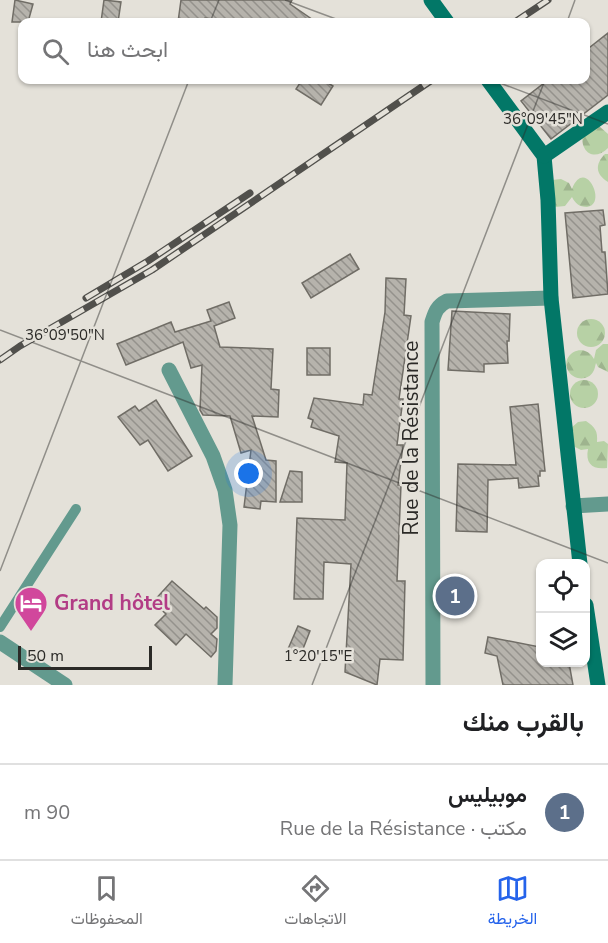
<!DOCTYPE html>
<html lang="ar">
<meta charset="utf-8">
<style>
:root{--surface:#fff;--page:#f6f6f6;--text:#202124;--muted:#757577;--line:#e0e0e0;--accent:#2563eb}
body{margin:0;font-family:"Nunito Sans",Vazirmatn,sans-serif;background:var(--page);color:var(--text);direction:rtl}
.controls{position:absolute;right:18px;bottom:18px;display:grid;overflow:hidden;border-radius:12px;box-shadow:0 2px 4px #0004}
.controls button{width:54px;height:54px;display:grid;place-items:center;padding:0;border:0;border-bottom:2px solid var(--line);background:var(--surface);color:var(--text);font:30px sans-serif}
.scale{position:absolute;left:18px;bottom:15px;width:134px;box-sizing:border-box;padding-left:6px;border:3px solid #2b2a27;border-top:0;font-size:16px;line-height:21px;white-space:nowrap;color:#2b2a27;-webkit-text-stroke:4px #e4e1d9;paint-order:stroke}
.you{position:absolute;left:249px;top:474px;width:21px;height:21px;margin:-15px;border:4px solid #fff;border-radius:50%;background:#1a73e8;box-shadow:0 0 0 9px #1a73e833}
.badge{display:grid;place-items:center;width:39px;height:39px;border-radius:50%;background:var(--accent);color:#fff;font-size:20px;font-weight:700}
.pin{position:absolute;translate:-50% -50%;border:3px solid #fff;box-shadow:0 2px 6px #0006}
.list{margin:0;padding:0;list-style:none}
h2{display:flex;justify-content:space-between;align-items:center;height:78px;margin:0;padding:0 24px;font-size:26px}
h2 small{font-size:20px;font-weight:400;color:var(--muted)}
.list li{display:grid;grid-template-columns:39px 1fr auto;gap:18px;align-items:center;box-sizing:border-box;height:96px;padding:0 24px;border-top:2px solid var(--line)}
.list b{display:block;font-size:22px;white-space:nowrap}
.list p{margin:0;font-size:20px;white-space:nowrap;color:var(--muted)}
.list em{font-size:20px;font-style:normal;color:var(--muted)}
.icon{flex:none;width:33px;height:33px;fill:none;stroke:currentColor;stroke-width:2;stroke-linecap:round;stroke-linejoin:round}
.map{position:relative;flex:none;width:608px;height:685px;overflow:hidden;direction:ltr}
.search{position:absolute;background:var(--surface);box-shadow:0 2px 4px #0004;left:18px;right:18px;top:18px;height:66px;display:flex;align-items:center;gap:15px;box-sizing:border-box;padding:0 21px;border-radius:12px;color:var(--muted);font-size:22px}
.sheet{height:174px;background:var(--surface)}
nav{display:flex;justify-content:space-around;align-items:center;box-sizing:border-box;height:84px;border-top:2px solid var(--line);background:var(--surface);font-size:16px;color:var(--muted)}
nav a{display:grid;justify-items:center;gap:3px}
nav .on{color:var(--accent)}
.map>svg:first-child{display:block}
.forest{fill:url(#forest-firs)}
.building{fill:url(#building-back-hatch);stroke:#706d66;stroke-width:1.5}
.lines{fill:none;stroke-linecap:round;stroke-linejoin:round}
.lane{stroke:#639a8e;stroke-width:10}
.street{stroke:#639a8e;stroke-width:15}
.secondary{stroke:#027767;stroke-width:15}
.rail-casing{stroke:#51504c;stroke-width:7}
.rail{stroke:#e4e1d9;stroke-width:4.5;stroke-dasharray:14;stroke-linecap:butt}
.ticks{fill:none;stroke:#2b2a27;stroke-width:1.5;stroke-opacity:0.45}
.labels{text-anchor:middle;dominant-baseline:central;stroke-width:5;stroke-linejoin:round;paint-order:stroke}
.street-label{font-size:21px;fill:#2b2a27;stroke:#e4e1d9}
.hotel-label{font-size:21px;font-weight:bold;fill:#b23c85;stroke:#e4e1d9;text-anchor:start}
.ticks-label{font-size:15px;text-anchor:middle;fill:#2b2a27;stroke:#e4e1d9;stroke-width:5;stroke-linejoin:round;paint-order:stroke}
</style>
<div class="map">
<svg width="608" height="685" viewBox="0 0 608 685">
<defs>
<pattern id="forest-firs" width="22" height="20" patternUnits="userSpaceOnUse" patternTransform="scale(1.5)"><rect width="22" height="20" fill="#b7d1a5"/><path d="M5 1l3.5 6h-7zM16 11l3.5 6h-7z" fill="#9eb48e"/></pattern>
<pattern id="building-back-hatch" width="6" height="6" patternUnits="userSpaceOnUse" patternTransform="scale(1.5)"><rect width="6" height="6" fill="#b6b3ac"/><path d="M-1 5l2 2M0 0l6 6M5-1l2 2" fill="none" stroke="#94928c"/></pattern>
</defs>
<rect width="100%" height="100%" fill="#e4e1d9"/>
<!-- forest -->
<g class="forest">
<path d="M599,126L608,134V148C594,162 579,152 583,133Z"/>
<path d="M605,154H608V182C595,174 595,164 605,154Z"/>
<path d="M561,179L569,183L572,189C585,156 608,205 587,207C579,207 575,203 572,197L565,206L555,207L552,180Z"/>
<circle cx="591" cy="333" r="14"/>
<path d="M603,344H608V372L598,367L596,363C595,366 595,369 593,372C588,381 574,380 569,372C558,355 584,340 594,359L596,350Z"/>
<circle cx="584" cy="394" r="14"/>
<path d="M586,421C595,427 598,431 597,442L604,441L608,444L607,468C593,470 585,464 588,449L581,450L573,446L571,428L578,422Z"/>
</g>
<!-- building -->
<g class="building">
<polygon points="15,0 33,4 28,22 12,22"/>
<polygon points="104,0 121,2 118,22 101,22"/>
<polygon points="181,0 292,0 290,4 316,22 240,22 205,18 204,22 178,22"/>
<polygon points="608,33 608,95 551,139 521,101 548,80 585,80 585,51"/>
<polygon points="302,80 323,80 333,86 321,105 296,89"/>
<polygon points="603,210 605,225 600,226 602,252 605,252 608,294 573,298 565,213"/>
<polygon points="350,254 359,269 311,298 302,283"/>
<polygon points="386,278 406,279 404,315 411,316 399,399 403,399 397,445 403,445 398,485 401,485 397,581 405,581 403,660 380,659 377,685 345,672 351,564 324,562 323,599 294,599 297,518 345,520 347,463 335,462 339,436 311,427 313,420 308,418 314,398 363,405 364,394 372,395 385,312"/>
<polygon points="229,302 235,318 214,326 220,347 273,349 271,389 279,390 278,417 252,416 266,460 276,461 276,502 261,501 260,509 244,507 251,450 241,453 230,416 203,415 200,410 202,365 191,368 183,342 126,365 117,344 171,322 175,332 211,321 207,310"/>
<polygon points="452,311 510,314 509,341 507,341 508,363 484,364 484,372 448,370"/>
<rect x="307" y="348" width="23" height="27"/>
<polygon points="156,400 192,456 168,471 148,440 140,445 118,417 135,406 139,411"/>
<polygon points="538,404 545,471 540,471 540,476 538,476 539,486 519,488 518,478 488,480 487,532 456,531 458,464 516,465 510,407"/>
<polygon points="290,471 302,472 302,502 280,502"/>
<polygon points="172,581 204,609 206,607 217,617 217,628 211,634 217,639 216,651 211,657 186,634 176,645 155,625 166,614 153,602"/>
<polygon points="298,626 310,631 301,654 288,649"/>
<polygon points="488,637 540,647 540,663 569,663 573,685 503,685 497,656 485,653"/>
</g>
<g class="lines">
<!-- lane -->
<polyline class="lane" points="0,627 76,509"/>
<!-- street -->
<g class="street">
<polyline points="169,370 213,456 225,490 230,525 225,685"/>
<polyline points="573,506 608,504"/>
<polyline points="0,642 65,685"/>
<path d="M433,685L432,322C435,312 437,306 447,301L551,298"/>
</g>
<!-- secondary -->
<g class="secondary">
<polyline points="431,0 447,22"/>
<polyline points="488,80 544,156 548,200 551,298 580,564"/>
<polyline points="544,156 608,112"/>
<polyline points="586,605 598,685"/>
</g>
<defs>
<g id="rail">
<polyline points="515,22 548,0"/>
<polyline points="86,298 148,261 250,193"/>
<polyline points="0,360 20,346 152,270 432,80"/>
</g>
</defs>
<!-- rail casing -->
<use href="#rail" class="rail-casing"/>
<!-- rail -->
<use href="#rail" class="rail"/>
</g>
<!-- ticks -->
<path class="ticks" d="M285,0L344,22M210,22L219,0M567,22L575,0M492,80L608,124M0,330L608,563M0,571L189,80M312,685L545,80"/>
<!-- icons -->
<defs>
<symbol id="hotel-pin" viewBox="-11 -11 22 30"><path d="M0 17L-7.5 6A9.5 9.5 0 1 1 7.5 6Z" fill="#d1479c" stroke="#e4e1d9"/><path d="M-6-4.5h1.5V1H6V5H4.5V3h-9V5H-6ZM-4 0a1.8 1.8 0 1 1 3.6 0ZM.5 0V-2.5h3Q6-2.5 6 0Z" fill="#fff"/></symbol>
</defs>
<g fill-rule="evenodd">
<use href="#hotel-pin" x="12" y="584" width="38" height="52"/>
</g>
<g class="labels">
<!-- street labels -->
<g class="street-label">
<text transform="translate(411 438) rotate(-90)">Rue de la Résistance</text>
</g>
<!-- hotel labels -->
<g class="hotel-label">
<text x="54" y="603">Grand hôtel</text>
</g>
</g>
<g class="ticks-label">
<text x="543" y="124">36°09'45"N</text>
<text x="65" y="340">36°09'50"N</text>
<text x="318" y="661">1°20'15"E</text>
</g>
</svg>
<div class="controls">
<button><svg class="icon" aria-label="locate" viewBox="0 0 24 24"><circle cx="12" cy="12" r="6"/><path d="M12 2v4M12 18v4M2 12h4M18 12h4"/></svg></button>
<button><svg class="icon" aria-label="layers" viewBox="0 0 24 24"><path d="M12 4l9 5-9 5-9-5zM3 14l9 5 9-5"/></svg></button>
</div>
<div class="scale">50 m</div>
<div class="you"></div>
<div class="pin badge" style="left:455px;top:596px;background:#5c6f8a">1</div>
<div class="search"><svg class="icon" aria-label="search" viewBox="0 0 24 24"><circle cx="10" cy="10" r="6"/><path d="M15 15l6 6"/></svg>ابحث هنا</div>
</div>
<section class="sheet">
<h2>بالقرب منك<small></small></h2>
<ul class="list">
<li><span class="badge" style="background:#5c6f8a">1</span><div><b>موبيليس</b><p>مكتب · Rue de la Résistance</p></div><em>90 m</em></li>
</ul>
</section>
<nav>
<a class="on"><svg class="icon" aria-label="map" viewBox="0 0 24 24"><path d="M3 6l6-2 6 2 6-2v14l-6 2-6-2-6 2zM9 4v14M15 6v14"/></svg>الخريطة</a>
<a><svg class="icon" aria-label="directions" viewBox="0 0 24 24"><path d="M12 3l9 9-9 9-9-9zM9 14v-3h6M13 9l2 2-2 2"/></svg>الاتجاهات</a>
<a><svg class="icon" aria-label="saved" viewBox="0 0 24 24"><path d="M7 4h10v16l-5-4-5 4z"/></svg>المحفوظات</a>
</nav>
